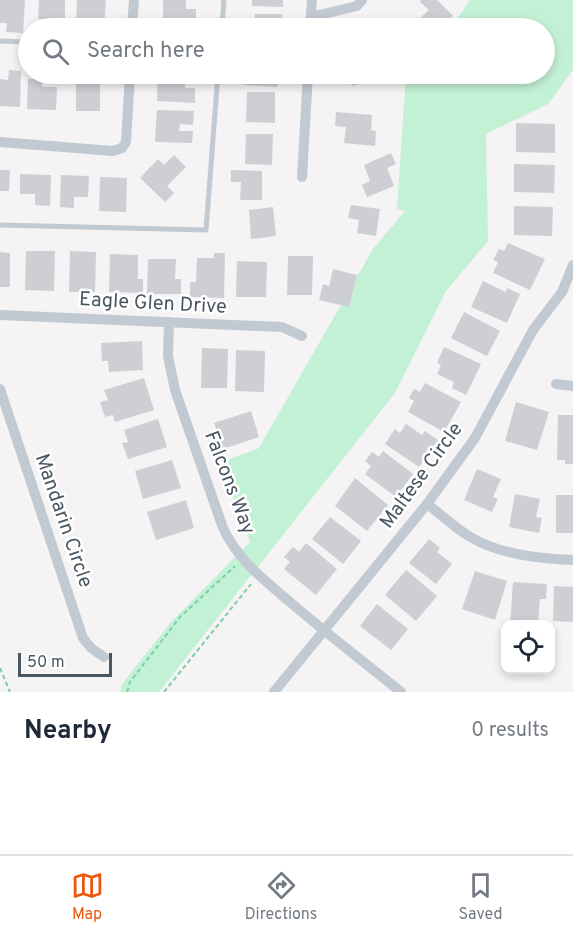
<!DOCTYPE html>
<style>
:root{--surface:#fff;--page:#f2f2f3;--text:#1f2937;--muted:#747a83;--line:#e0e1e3;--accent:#ea580c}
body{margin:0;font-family:Overpass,sans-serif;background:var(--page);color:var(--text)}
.controls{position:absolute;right:18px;bottom:18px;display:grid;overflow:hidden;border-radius:12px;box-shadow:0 3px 9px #0003}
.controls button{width:54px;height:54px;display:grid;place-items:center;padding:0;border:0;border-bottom:2px solid var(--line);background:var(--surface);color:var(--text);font:30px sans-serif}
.scale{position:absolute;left:18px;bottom:15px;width:94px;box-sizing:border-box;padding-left:6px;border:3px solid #4a5661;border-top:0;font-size:16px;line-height:21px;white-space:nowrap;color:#4a5661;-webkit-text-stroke:4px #fff;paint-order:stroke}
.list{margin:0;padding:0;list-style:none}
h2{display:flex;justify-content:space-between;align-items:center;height:78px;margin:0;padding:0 24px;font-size:26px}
h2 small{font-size:20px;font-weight:400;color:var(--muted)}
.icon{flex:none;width:33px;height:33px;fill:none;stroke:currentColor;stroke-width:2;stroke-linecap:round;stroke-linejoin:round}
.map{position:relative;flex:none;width:573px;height:692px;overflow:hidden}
.search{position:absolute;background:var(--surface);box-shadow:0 3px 9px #0003;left:18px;right:18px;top:18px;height:66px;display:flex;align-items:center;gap:15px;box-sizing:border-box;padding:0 21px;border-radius:33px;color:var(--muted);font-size:22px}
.sheet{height:162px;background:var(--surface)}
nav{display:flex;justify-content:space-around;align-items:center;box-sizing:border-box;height:84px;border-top:2px solid var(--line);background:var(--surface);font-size:16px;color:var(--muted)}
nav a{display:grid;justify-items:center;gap:3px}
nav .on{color:var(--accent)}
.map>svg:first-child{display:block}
.green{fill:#c3f1d5}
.building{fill:#cdcfd5}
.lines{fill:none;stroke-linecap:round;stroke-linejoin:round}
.path{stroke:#7ad0a6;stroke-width:2;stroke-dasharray:4.5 3;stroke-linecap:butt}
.lane{stroke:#c1cad2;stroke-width:5}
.street{stroke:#c1cad2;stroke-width:10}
.labels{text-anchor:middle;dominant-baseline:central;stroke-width:5;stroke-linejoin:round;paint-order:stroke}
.street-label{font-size:20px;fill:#4a5661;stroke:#fff}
</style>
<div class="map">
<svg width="573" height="692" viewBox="0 0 573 692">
<rect width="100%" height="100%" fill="#f5f3f3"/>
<!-- green -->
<polygon class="green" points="470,0 573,0 573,70 548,104 486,134 488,241 446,291 395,393 159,692 120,692 122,684 171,622 250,542 219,463 259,448 373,249 405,211 397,209 406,74 544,74 544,28 451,28"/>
<!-- building -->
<g class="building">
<polygon points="0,0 25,0 23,33 6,32 7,23 0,23"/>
<polygon points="39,0 65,0 65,28 51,28 52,19 38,19"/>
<polygon points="77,0 106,0 104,28 76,28"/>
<polygon points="163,0 186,0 186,9 196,9 196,22 163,22"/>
<polygon points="252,0 283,0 283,7 252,6"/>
<polygon points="421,0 437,0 453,16 440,28 424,28 417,21 429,10 420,2"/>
<rect x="255" y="14" width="27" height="14"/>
<polygon points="9,70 21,71 20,107 0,106 0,79 8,80"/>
<polygon points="158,74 186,74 185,88 195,88 195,103 157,101"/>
<polygon points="244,74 278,74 277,87 244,85"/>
<polygon points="347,74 380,74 381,76 352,86"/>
<rect x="76" y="75" width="24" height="36"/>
<polygon points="28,79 42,79 42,87 57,87 56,110 27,109"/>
<polygon points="247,92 275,92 275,123 246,122"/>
<polygon points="157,110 194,111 193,125 180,124 179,131 193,131 192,143 155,142"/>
<polygon points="336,112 372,115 371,130 376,131 375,146 344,143 346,127 335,126"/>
<polygon points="516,123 555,124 555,153 516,152"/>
<polygon points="246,134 273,134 272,165 245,164"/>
<polygon points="391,153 396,164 387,168 394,186 367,197 362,185 370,181 364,165"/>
<polygon points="174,155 186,167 167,186 174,193 165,202 140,178 158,159 164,165"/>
<polygon points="514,164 555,165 554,193 514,192"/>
<polygon points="0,170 10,170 9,191 0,191"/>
<polygon points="231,170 262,171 262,200 240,200 241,182 231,182"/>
<polygon points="20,174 51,175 50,206 35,205 35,194 20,194"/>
<polygon points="61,175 89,176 88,197 74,197 74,208 60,207"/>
<polygon points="100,177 127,178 126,212 99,211"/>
<polygon points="351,205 380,209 376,236 357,233 359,220 348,218"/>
<polygon points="514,206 553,207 552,236 514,235"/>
<polygon points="273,207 276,236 251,239 249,210"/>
<polygon points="508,243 545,259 530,290 493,273 498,262 493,260 499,249 504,251"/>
<polygon points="26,251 55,251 54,291 25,290"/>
<polygon points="70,251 96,252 95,292 69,292"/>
<polygon points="0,252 10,253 10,287 0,287"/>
<polygon points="214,253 225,253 224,298 190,297 190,282 196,282 197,258 214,258"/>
<polygon points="110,254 138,255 138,279 143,279 143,293 109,292"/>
<polygon points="288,256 313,256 312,295 287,295"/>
<polygon points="148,259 176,259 175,279 181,279 181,294 147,294"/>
<polygon points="237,261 267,262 266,297 236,297"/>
<polygon points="333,269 357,275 349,307 319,300 323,284 329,286"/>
<polygon points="483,281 506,292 507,288 520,294 507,323 471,307"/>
<polygon points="464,312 500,331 487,356 451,338"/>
<polygon points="142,341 143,370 109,372 108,361 102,361 101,343"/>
<polygon points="444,347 481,364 466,395 452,388 454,382 437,374 441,365 437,363"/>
<polygon points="202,348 228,349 227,388 201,388"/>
<polygon points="236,350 265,351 264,392 235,391"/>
<polygon points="144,378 154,410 115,422 113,415 105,417 100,402 108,400 104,390"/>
<polygon points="425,383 461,402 444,432 408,412 414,401 409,398 414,389 420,392"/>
<polygon points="516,402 549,412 537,450 505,441"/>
<polygon points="251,411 259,437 223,449 214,423"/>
<polygon points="558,415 573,415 573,464 565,464 565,460 557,460"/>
<polygon points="158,419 167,447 128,459 122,443 128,442 124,430"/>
<polygon points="406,424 422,435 425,431 438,440 419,467 385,444 395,429 400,433"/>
<polygon points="383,451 413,474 396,497 365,474 371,466 365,461 372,452 379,457"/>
<polygon points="172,460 181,488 143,499 135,471"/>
<polygon points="477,469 501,479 493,497 498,499 492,512 464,500"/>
<polygon points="355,478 388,505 367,531 335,506"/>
<polygon points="515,494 540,499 536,517 542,518 539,533 509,527"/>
<rect x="556" y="495" width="17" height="38"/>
<polygon points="186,500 194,528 156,540 147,512"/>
<polygon points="330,517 361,541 343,564 312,539"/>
<polygon points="429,539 440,548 437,552 452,564 436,584 409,563"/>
<polygon points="306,543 337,569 316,595 284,569 290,562 284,557 293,547 299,552"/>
<polygon points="406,570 437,596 416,621 385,595"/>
<polygon points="475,571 507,581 495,620 462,609"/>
<polygon points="513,582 547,584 546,599 540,599 538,623 521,622 521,624 510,624"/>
<polygon points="554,586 573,587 573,622 553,621"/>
<polygon points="377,604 408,629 391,650 360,626"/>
</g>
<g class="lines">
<!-- path -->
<g class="path">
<polyline points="0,668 10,692"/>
<polyline points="127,692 130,682 180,617 235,566"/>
<polyline points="164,692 251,584"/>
</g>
<!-- lane -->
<g class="lane">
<polyline points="222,28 224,0"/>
<polyline points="0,41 28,42"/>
<polyline points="0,225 206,230 218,74"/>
</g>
<!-- street -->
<g class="street">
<polyline points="311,17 357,6 362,0"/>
<polyline points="132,28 134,0"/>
<polyline points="310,28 312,0"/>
<polyline points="0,142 113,151 122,148 126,142 130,74"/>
<polyline points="302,177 308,74"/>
<polyline points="0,315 282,327 302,336"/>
<path d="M169,322L168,356L175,390L223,528C238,560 264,580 290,602C326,633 364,662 401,692"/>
<polyline points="556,384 573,386"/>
<polyline points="0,389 83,638 91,648 104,657"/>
<path d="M427,504C442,515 456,529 472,538C502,555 540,559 573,560"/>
<polyline points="274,692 427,504 475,438 533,330 562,292 573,265"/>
</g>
</g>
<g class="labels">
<!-- street labels -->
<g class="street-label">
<text transform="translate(153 304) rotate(3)">Eagle Glen Drive</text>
<text transform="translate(422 476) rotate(-54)">Maltese Circle</text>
<text transform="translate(229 483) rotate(69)">Falcons Way</text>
<text transform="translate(63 521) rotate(71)">Mandarin Circle</text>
</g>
</g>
</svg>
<div class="controls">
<button><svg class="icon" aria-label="locate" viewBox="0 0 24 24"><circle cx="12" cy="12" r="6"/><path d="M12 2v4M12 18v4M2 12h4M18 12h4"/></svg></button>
</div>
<div class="scale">50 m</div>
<div class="search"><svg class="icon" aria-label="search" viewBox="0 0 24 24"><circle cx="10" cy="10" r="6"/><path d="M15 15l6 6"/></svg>Search here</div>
</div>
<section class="sheet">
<h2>Nearby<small>0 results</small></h2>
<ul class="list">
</ul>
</section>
<nav>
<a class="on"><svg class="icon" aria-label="map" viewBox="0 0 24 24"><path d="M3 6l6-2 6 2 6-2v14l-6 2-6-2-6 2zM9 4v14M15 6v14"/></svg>Map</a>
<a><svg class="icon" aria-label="directions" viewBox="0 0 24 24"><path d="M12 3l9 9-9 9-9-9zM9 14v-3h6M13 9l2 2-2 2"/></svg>Directions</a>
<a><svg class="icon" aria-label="saved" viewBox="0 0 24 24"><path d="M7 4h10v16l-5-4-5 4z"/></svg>Saved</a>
</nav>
